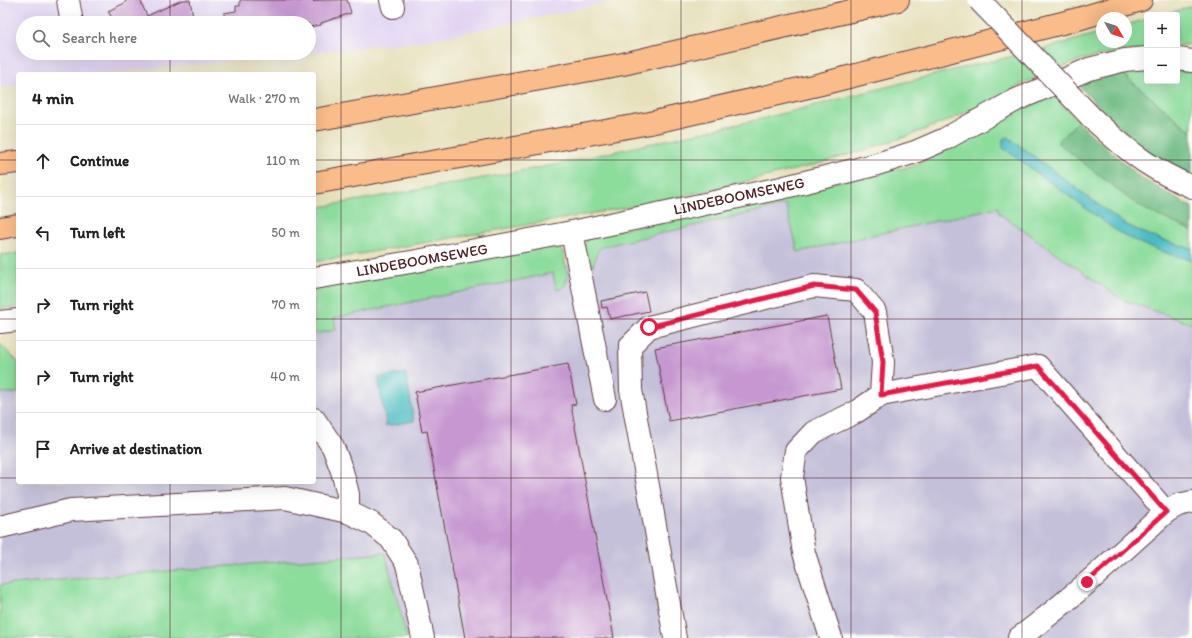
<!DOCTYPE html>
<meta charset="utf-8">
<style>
:root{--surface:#fff;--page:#f2f2f2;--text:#202124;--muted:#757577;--line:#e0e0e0}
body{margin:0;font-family:Itim,sans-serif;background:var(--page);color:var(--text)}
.controls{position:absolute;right:12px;top:12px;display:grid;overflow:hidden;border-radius:4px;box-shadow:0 4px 16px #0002}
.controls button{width:36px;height:36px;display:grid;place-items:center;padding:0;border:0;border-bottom:1px solid var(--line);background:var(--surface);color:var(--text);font:20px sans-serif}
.compass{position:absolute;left:1096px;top:12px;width:36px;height:36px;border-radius:50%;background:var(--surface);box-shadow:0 4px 16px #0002;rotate:129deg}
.stop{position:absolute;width:12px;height:12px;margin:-9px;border:3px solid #e11d48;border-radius:50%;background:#fff}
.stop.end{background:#e11d48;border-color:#fff;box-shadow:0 1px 4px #0008}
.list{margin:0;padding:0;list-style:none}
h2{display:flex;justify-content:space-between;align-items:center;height:52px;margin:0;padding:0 16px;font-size:17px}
h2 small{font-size:13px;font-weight:400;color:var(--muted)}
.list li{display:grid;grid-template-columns:26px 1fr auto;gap:12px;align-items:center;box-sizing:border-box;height:72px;padding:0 16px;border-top:1px solid var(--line)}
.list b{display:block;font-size:15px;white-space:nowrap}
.list em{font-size:13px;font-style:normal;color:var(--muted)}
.icon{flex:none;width:22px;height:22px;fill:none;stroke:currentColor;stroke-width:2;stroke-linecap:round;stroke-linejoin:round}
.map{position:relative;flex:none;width:1192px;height:638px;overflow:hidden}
.search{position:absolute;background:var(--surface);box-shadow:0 4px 16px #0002;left:16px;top:16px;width:300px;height:44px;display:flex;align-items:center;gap:10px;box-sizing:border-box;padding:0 14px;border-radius:22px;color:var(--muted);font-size:15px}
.panel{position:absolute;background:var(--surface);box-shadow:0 4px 16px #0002;left:16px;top:72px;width:300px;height:412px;border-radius:4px}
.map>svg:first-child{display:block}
.built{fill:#e1d4f3}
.industrial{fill:#c5c0da}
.green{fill:#8cdc9c;stroke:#6b7e64}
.forest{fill:#71bc84;stroke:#5e6e58}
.water{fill:#4cbbc3;stroke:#4b6d77}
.building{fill:#c697d1}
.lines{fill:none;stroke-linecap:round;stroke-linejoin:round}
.minor-casing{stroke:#613c41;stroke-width:24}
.highway-casing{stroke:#613c41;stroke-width:24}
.minor{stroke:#fff;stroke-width:22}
.highway{stroke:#f9bc8a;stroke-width:22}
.minor-bridge-casing{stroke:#613c41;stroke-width:24;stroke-linecap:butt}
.minor-bridge{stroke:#fff;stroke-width:22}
.route{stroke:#e11d48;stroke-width:5}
.grid{fill:none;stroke:#4a1f2b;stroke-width:1;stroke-opacity:0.55}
.labels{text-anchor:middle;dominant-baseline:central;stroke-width:3;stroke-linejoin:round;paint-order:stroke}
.street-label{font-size:15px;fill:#4a1f2b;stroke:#fdfcf7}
</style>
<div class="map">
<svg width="1192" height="638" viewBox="0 0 1192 638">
<rect width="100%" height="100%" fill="#fdfcf7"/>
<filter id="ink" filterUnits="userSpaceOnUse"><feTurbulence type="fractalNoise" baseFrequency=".025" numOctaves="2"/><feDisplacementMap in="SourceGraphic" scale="8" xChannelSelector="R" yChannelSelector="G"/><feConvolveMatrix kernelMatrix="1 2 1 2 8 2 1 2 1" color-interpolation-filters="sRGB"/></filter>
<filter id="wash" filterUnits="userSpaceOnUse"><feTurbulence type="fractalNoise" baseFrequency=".012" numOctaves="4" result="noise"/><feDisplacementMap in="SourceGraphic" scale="16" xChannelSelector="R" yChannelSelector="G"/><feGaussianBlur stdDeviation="0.9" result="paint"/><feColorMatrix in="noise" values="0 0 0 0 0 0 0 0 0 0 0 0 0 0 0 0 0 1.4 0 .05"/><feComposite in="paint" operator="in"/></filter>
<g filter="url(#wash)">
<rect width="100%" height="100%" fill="#e6e1bd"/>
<!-- built -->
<polygon class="built" points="0,0 620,0 430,40 309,53 309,23 23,23 23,53 304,53 103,74 18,74 18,85 0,87"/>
<!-- industrial -->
<polygon class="industrial" points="1008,192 1192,298 1192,638 388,638 0,606 0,365 7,364 18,359 18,482 314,482 314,295 556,267 589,261 591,245 803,197"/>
<!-- green -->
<g class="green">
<polygon points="1192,6 1192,44 1177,46 1177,15 1162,15"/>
<polygon points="1147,19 1147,50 1122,51 1080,60 1026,82 993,100 949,120 908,136 822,163 761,178 647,204 314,262 314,208 445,185 554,165 765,118 953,70 1044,49 1102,32 1102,42 1126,42 1126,25"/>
<polygon points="1147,67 1147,81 1177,81 1177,70 1192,72 1192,132 1118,70"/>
<path d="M1051,93L1078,121L1057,142L1190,230L1192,231V249L1150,236L1123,223L1008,137L1142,244L1169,254L1192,260V324L1121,299L999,213L998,207L798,252L786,205L601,247C594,254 596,264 590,270L583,250L586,240L593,236L890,170L911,167L923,162Z"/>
<polygon points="552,245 558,247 563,252 568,277 565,285 561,289 556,289 553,273 334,318 336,330 314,334 314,283"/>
<polygon points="18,253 18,307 0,309 0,255"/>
<polygon points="0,344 18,362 18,393 0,393"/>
<polygon points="385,553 407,638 0,638 0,585"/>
</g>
<!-- forest -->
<g class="forest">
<polygon points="1118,70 1192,132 1192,177 1156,158 1132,138 1106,115 1077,83"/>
<polygon points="1078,121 1093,136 1141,178 1187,205 1192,207 1192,231 1150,212 1129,199 1057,142"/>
</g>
<!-- water -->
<g class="water">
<polygon points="1008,137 1123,223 1150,236 1192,249 1192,260 1169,254 1142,244 1118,232 1003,148 1003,139"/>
<polygon points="406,373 414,421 386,426 378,378"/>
</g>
<g id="blocks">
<!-- building -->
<g class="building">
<polygon points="126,0 140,0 147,16 182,0 190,0 194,23 102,23 112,18 108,11 125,3"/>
<polygon points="240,0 296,0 297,1 313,0 314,2 319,0 347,0 351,13 321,23 321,25 309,27 309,23 225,23 224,13 236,11 236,6 240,6"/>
<polygon points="645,292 649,311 610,319 607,307 602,308 601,301"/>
<polygon points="827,316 841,389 669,421 655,348"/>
<polygon points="568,364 576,404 571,405 614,638 465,638 427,431 422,432 415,392"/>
</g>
</g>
</g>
<g filter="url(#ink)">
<use href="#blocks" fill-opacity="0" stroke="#613c41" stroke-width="1"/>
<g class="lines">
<defs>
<g id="minor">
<polyline points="68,0 72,23"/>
<polyline points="391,0 393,7"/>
<polyline points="1177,59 1192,61"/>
<path d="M1092,118C1109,134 1126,149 1145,162C1160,172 1176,180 1192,187"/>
<polyline points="572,232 605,399"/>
<polyline points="314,278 411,262 572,232 781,188 874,165 915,152 945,139 1016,100 1089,69 1125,60 1147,58"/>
<polyline points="0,322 18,320"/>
<polyline points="881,395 1038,366 1166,512"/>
<polyline points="314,419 333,447 342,471 348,494 348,512"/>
<polyline points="0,527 71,510 285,498 348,512 371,523 391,539 407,564 423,638"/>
<polyline points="675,638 631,390 630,346 649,327 814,286 856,290 875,312 883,362 881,395 856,412 814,432 796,451 792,477 804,553 831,638"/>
<path d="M1019,638C1071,600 1118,555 1166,512L1178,505L1192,502"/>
</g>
<g id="highway">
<polyline points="314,120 623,64 898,0"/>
<polyline points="0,164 18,162"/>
<polyline points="314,183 650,123 817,85 1078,19 1141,0"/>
<polyline points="0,228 18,225"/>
</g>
</defs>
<!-- minor casing -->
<use href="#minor" class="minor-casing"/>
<!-- highway casing -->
<use href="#highway" class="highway-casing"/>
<!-- minor -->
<use href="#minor" class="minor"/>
<!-- highway -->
<use href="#highway" class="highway"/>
<defs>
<polyline id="minor-bridge" points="979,0 1092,118"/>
</defs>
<!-- minor-bridge casing -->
<use href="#minor-bridge" class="minor-bridge-casing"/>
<!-- minor-bridge -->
<use href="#minor-bridge" class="minor-bridge"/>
</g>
</g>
<g class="lines" filter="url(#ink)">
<!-- route -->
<polyline class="route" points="649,327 814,286 856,290 875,312 883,362 881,395 1038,366 1166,512 1087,582"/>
</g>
<!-- grid -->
<path class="grid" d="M170,0V23M341,0V638M511,0V638M681,0V638M851,0V638M1022,0V638M170,53V74M0,160H18M314,160H1192M0,319H18M314,319H1192M0,478H18M314,478H1192M170,482V638"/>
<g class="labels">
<!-- street labels -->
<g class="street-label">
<text transform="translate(739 196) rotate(-12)">LINDEBOOMSEWEG</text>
<text transform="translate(422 260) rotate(-10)">LINDEBOOMSEWEG</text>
</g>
</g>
</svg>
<div class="controls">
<button>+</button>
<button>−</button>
</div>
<svg class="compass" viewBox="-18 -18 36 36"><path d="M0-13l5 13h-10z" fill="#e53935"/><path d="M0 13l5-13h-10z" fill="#757577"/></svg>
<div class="stop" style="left:649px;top:327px"></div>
<div class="stop end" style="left:1087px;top:582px"></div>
<div class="search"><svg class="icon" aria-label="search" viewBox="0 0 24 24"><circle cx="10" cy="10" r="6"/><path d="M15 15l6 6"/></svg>Search here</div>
<section class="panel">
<h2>4 min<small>Walk · 270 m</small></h2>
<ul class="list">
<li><svg class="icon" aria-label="ahead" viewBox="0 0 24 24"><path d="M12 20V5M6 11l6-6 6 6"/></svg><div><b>Continue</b></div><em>110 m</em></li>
<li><svg class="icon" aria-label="left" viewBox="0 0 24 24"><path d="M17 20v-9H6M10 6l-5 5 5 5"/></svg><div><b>Turn left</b></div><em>50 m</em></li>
<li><svg class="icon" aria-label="right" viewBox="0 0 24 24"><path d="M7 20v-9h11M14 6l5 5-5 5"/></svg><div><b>Turn right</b></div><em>70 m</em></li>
<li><svg class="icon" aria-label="right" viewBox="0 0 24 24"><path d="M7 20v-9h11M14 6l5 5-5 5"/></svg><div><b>Turn right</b></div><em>40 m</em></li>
<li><svg class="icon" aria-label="arrive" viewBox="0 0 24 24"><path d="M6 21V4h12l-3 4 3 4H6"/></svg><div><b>Arrive at destination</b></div></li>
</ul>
</section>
</div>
